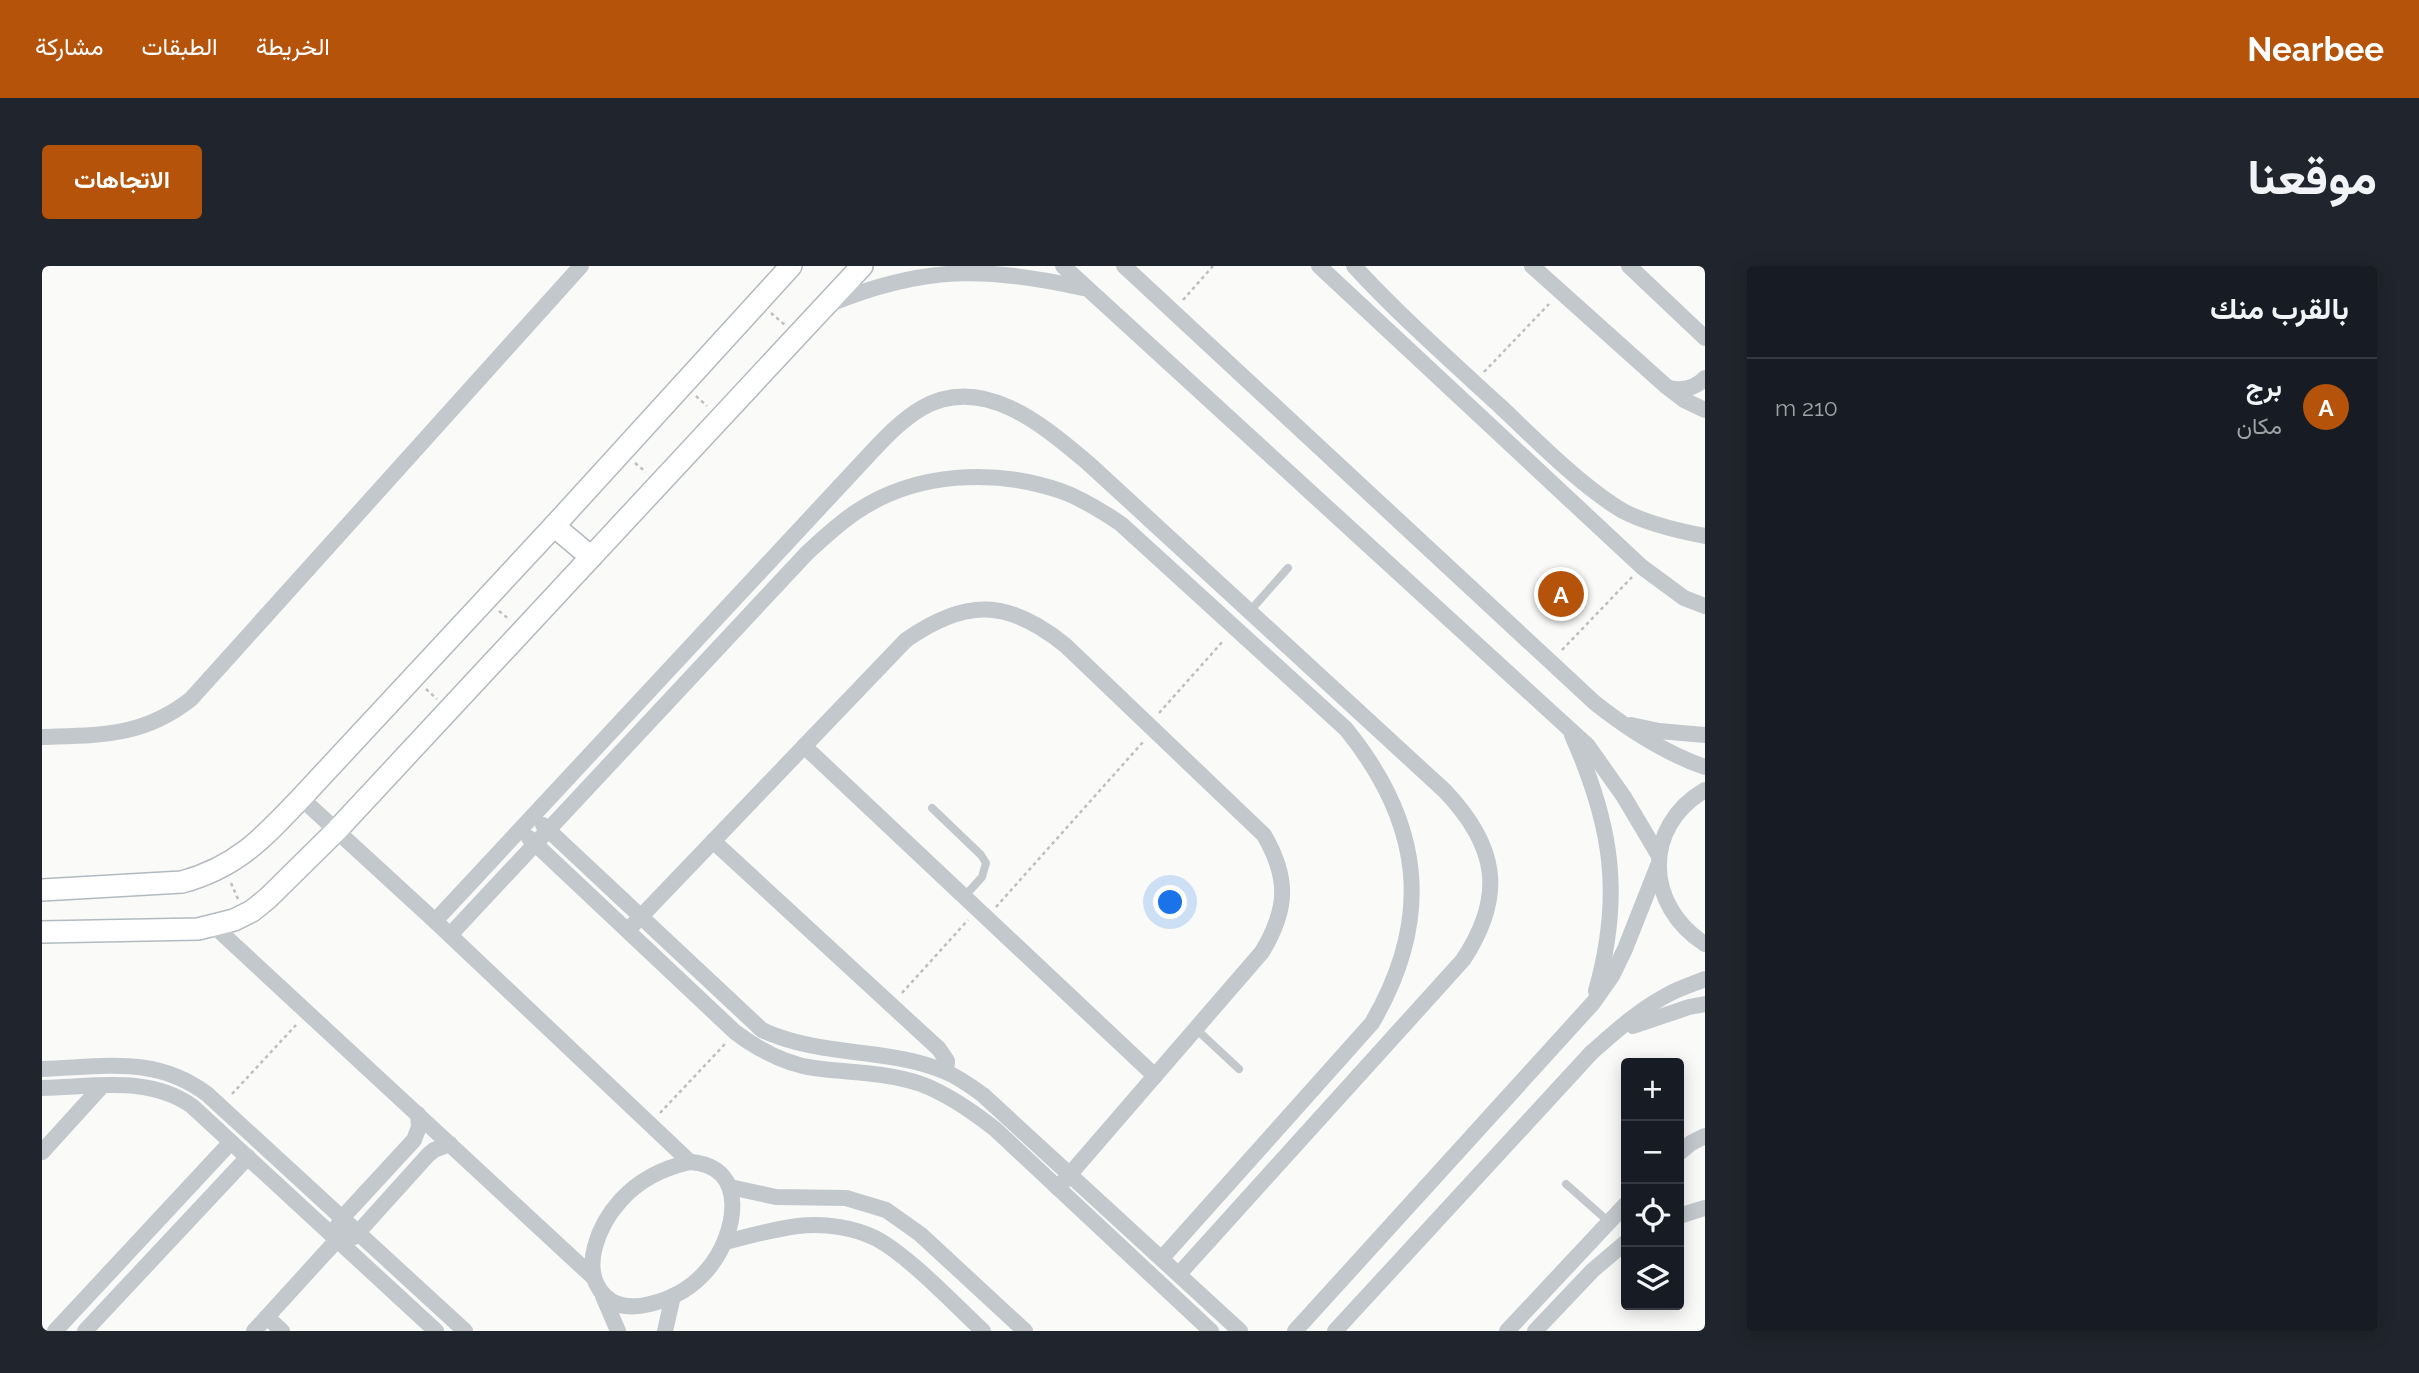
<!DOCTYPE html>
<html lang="ar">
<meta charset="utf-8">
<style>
:root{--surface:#171b24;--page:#20242c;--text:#f1f3f6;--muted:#9ea1a6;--line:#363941;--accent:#b45309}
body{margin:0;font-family:Raleway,Vazirmatn,sans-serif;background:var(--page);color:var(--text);direction:rtl}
.controls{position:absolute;right:21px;bottom:21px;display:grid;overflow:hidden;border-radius:7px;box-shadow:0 4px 18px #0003}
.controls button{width:63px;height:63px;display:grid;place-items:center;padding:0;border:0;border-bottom:2px solid var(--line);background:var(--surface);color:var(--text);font:35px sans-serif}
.you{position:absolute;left:1129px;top:637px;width:24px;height:24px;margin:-18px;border:5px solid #fff;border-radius:50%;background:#1a73e8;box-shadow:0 0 0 10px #1a73e833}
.badge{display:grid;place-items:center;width:46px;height:46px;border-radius:50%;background:var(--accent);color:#fff;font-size:23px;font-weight:700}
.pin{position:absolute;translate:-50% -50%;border:4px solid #fff;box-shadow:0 2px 7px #0006}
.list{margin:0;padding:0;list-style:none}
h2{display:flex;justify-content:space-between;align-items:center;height:91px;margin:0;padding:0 28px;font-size:30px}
h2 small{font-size:23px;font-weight:400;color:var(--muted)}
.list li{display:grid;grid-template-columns:46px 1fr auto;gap:21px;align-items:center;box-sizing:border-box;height:98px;padding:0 28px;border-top:2px solid var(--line)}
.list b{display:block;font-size:26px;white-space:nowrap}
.list p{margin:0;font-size:23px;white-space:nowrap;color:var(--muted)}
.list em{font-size:23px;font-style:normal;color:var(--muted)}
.icon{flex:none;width:38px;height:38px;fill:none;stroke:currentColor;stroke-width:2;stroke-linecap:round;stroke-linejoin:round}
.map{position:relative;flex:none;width:1663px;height:1065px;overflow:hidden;direction:ltr;border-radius:7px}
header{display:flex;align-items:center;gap:42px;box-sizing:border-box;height:98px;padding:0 35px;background:var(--accent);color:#fff}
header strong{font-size:33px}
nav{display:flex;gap:38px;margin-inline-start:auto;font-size:24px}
.intro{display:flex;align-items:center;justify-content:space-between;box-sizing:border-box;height:168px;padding:0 42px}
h1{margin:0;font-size:49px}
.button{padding:18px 32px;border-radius:7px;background:var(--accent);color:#fff;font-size:24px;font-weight:700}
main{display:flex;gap:42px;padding:0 42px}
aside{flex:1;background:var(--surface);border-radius:7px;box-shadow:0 4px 18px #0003}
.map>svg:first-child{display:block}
.building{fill:url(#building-back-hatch);stroke:#dcdcda;stroke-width:2}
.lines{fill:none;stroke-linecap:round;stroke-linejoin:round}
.secondary-casing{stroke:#b3babf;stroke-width:24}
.path{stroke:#bbbfc2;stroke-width:2.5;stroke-dasharray:3.5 3.5;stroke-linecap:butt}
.lane{stroke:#c3c8cc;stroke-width:8}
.street{stroke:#c3c8cc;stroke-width:16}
.secondary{stroke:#fff;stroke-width:21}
</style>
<header>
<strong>Nearbee</strong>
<nav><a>الخريطة</a><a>الطبقات</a><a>مشاركة</a></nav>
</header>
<div class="intro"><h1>موقعنا</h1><a class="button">الاتجاهات</a></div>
<main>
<aside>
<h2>بالقرب منك<small></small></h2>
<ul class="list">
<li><span class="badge">A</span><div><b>برج</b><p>مكان</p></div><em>210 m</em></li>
</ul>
</aside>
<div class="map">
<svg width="1663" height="1065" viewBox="0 0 1663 1065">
<defs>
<pattern id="building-back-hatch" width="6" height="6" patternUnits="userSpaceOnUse" patternTransform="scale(1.75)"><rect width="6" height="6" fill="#aab3b9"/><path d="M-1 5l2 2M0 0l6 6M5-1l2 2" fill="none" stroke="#8e969c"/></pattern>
</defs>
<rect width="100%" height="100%" fill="#fafaf8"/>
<!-- building -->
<polygon class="building" points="1525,305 1542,322 1516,351 1496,335"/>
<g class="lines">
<defs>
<g id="secondary">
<polyline points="512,260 549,291"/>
<path d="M0,624L140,616C195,601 221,572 259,532L512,260L749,0"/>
<polyline points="0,666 156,663 192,654 210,645 226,632 295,564 820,0"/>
</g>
</defs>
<!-- secondary casing -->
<use href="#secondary" class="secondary-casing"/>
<!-- path -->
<g class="path">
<polyline points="1141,34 1171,0"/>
<polyline points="729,47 743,59"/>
<polyline points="1442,106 1507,38"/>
<polyline points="654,130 665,140"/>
<polyline points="593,197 604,206"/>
<polyline points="457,345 468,354"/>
<polyline points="1520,384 1590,311"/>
<polyline points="384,423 395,433"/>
<polyline points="1117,447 1182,374"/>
<polyline points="189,617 196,633"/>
<polyline points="954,641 1101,476"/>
<polyline points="860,727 926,654"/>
<polyline points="190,828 254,759"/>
<polyline points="618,847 683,778"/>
</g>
<!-- lane -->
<g class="lane">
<polyline points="1207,346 1246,302"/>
<polyline points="890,542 939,589 944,597 940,611 922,631"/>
<polyline points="1154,763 1197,803"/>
<polyline points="1524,918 1567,956"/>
</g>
<!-- street -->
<g class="street">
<polyline points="1021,0 1546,480 1582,531 1617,590"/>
<path d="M1082,0L1553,437C1586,463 1622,487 1663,501"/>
<polyline points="1277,0 1600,301 1642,332 1663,340"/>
<path d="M1312,0C1358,50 1409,95 1459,141C1494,174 1540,221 1581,245C1606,258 1636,265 1663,270"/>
<polyline points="1490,0 1625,121 1642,134 1663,144"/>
<polyline points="1587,0 1663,72"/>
<path d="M788,38C881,0 943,0 1041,22"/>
<path d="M1627,122C1641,125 1653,123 1663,112"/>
<polyline points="1589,459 1617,465 1663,469"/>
<path d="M1530,469C1570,559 1581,629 1554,725"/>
<path d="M0,471C58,469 101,471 149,433L539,0"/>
<polyline points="762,480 1113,810"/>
<path d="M1663,524C1600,561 1603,640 1663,678"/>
<polyline points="259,532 393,655 648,896"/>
<path d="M501,559L720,764C780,792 846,781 904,806C918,812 930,821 941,829L1198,1065"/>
<path d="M487,572L693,766C717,784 742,798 772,802C808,807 844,806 879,818C906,828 930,845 953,863L1169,1065"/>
<polyline points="671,575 897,783 905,795 904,806"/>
<path d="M393,655L824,192C841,174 859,154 880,142C941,107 1002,160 1046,197L1403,525C1455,580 1464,629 1421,694L1137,1008"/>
<polyline points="173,661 552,1012"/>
<path d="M586,664L864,374C924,332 966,333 1023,379L1222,569C1247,612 1246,643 1220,686L1016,922"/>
<path d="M408,669L765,287C780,273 796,258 814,246C873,206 952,202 1019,225C1041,233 1060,245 1079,258L1304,463C1380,557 1392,651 1330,757L1120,992"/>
<polyline points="1591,760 1647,741 1663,738"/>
<path d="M0,803C62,801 113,789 165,828L423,1065"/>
<path d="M0,822C52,821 106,809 150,840L394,1065"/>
<polyline points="0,886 60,820"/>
<polyline points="1637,887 1649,877 1663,870"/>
<path d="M648,896C709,900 694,970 666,1003C651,1021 630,1033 608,1038C592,1042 575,1042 563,1030C536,1003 558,957 579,934C598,913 621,902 648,896Z"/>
<polyline points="688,921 734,931 804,932 844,944 878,968 983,1065"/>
<polyline points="1637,950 1663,942"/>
<polyline points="295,961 300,952 372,874 377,861 376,848"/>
<path d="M683,976C707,970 732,963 756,960C782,957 812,961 835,973C868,991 912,1038 941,1065"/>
<polyline points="561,1030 576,1065"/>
<polyline points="225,1051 240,1065"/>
<polyline points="13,1065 189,876"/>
<polyline points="43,1065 206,891"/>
<polyline points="212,1065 295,974 312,971 386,889 392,884 408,878"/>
<polyline points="623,1065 631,1030"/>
<polyline points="1253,1065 1551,737 1570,710 1583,683 1617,597"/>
<path d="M1293,1065L1550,786C1574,765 1598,743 1627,728C1638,722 1651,718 1663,713"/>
<polyline points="1465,1065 1584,938"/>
<polyline points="1493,1065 1551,1004 1584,976"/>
</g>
<!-- secondary -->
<use href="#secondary" class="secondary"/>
</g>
</svg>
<div class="controls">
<button>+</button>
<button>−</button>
<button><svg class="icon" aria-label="locate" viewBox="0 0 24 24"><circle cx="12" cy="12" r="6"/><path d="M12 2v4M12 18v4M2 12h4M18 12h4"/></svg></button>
<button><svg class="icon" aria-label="layers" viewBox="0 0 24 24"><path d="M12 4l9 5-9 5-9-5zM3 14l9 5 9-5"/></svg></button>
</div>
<div class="you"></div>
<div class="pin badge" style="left:1519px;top:328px">A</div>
</div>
</main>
